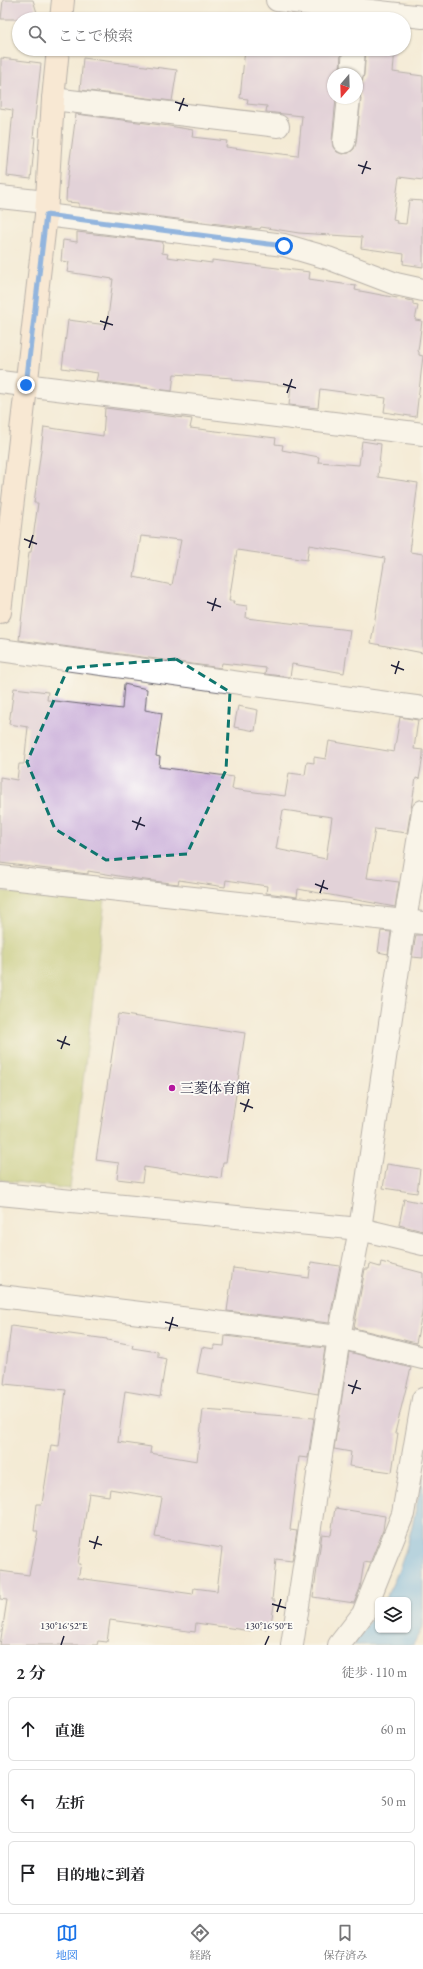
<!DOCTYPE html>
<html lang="ja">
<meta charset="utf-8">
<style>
:root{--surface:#fff;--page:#f6f6f6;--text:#202124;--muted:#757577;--line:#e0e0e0;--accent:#1a73e8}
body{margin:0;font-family:"EB Garamond","Noto Serif JP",serif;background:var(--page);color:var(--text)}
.controls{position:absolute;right:12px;bottom:12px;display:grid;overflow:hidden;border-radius:6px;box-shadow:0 1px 3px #0004}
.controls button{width:36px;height:36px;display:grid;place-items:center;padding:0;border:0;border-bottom:1px solid var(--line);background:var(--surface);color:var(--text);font:20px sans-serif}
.compass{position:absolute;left:327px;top:68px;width:36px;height:36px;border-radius:50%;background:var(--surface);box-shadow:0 1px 3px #0004;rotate:199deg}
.stop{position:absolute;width:12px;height:12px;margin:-9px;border:3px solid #1a73e8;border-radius:50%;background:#fff}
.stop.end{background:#1a73e8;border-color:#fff;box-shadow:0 1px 4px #0008}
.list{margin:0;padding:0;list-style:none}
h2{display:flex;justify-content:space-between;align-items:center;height:52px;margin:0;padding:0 16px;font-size:17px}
h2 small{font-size:13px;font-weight:400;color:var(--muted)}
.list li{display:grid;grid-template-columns:26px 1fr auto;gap:12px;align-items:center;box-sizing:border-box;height:64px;margin:0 8px 8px;padding:0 8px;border:1px solid var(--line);border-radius:6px}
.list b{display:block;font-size:15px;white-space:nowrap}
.list em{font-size:13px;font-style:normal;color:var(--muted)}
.icon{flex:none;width:22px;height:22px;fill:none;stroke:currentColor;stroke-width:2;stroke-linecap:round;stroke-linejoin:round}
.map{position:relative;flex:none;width:423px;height:1645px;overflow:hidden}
.search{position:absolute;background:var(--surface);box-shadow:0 1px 3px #0004;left:12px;right:12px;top:12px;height:44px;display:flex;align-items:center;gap:10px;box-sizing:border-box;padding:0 14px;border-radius:22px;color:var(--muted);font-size:15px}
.sheet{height:268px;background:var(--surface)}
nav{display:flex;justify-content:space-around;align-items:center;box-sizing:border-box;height:56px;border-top:1px solid var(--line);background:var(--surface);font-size:11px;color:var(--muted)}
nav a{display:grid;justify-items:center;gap:2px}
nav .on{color:var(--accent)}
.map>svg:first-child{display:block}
.green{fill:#b3c163;stroke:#6a724f}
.water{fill:#70b6e7;stroke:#496c91}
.building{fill:#cdb3db;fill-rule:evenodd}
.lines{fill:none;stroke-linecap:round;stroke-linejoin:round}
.street-casing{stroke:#6c6871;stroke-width:24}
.secondary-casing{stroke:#6c6871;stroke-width:24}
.street{stroke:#fff;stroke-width:22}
.secondary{stroke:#fde4d0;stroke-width:22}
.route{stroke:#1a73e8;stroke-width:5}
.marked{fill:none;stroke:#0f766e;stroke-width:3;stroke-dasharray:8 5;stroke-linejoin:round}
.ticks{fill:none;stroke:#22223b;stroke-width:1.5}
.poi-dot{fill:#b5179e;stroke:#fdfcf7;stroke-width:1.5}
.labels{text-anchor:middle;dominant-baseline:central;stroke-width:3.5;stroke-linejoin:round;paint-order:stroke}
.poi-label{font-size:14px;fill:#22223b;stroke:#fdfcf7;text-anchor:start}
.ticks-label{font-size:10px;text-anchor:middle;fill:#22223b;stroke:#fdfcf7;stroke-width:3.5;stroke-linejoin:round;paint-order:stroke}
</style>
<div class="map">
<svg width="423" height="1645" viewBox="0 0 423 1645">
<rect width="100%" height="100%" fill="#fdfcf7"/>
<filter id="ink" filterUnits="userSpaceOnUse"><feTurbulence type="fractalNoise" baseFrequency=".025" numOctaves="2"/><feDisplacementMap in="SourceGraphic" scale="8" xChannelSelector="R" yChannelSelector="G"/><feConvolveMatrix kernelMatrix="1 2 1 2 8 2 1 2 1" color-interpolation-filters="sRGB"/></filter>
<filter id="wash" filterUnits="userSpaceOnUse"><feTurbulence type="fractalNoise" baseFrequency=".012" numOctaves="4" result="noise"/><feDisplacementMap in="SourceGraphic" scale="16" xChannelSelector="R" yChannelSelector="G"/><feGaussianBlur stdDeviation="0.9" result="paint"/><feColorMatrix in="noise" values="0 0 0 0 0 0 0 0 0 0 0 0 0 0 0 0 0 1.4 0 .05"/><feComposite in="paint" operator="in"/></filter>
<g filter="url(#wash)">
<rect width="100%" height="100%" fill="#f4ebd6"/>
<!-- green -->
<polygon class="green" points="0,891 105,900 70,1189 0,1180"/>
<!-- water -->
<path class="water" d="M423,1475V1626L413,1645H353L378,1609V1630H408V1600H384C407,1562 414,1517 423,1475Z"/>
<g id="blocks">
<!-- building -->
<g class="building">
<polygon points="3,0 33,0 39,19 1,19"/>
<polygon points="245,49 341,49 340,74 333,74 333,98 336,98 332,141 333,147 337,152 342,154 349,153 354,149 356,143 361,99 357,85 362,81 364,75 366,49 395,49 393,72 423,76 423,180 399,177 393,220 397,221 396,223 406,224 409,200 423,201 423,267 403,264 404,254 361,248 362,237 299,233 261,227 260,229 79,207 79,203 66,202 67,182 76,114 169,126 193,130 192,137 227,141 226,147 298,156 302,116 266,112 267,106 247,104 248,99 240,98"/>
<polygon points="1,58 41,63 33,137 35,137 31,179 7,176 13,110 0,108"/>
<polygon points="83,58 177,70 172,101 80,90"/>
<polygon points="77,232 163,242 162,253 168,254 167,257 212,263 212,260 310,272 309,279 356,286 355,290 413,301 413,305 418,306 415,320 422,321 418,351 419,352 419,355 423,356 416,417 384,412 386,398 320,389 318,408 289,405 291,386 233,380 233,378 174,374 172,391 96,381 98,373 62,368 68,320 107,325 113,279 67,272 69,262 61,261 63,240 77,242"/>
<path d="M105,408L192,419L190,428L276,438L275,444L283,445L282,450L319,457L318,462L359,465L362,441L381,444L378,477L418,483L410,544H411L410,552L423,554V653L371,643L385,558L309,545L307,560L237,550L229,601H234L233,604L247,606L246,618L350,630L344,673L292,664L290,677L265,674L266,668L222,663L221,668L19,640L29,552H31L38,503H34L44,427L103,436ZM141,536L181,540L172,585L134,577Z"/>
<path d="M124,684L147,689L145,710L162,713L156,756L160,757L159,767L234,777L232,789L285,796L289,773L305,775L307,762L314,763V757L326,759L329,741L394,752L400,717L418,720L414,749L423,750V756L419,779L416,778L407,833L375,829L367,878L399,882L395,907L298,889L297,897L266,893L267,886L226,880L225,887L179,880L178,884L137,879L88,871V874L0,863V777L17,780L19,764H24L28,727L9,724L14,688L48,692L47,700L122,709ZM283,810L332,817L326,859L276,849Z"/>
<polygon points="238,706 258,710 255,731 234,727"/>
<polygon points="381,931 391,932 388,954 378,952"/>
<polygon points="416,935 423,935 423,958 412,957"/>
<polygon points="118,1014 245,1033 226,1162 223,1162 221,1178 144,1167 142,1182 117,1179 119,1163 96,1160"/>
<polygon points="387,1164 420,1169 417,1193 383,1188"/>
<polygon points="404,1199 423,1203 423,1231 399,1225"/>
<polygon points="311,1262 340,1266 329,1323 227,1311 233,1268 309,1278"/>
<polygon points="381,1262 423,1273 423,1309 416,1343 354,1328 365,1269 369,1269 370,1264 380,1267"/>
<path d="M11,1326L107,1339V1340L133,1345L132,1348L158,1352V1357L166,1359L160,1397L125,1391L118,1442L151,1447L150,1453L197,1461L203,1410L314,1418L308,1458L299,1457L290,1530L297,1531L292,1561L276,1559L272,1600H275L271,1623H267L266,1629L252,1627L251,1631L196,1623L195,1632L110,1620L107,1642L98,1641L97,1645H0L7,1600L0,1599V1571L29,1575L38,1531H34L37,1504H42L51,1445L59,1446L66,1390L4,1384ZM110,1489L162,1498L155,1537L222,1548L217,1591L194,1588L193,1594L78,1578L81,1564H78L89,1493L109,1496Z"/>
<polygon points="225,1336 325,1348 318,1394 197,1373 202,1347 214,1349 214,1345 224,1346"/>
<polygon points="349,1352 411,1368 395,1433 398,1433 392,1472 349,1466 351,1452 334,1449"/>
<polygon points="335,1508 385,1516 383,1530 370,1563 364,1562 360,1588 354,1603 313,1597 322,1534 331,1535"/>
</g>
</g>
</g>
<g filter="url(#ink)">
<use href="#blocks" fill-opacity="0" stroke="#6c6871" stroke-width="1"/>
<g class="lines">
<defs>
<g id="street">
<polyline points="277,0 423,17"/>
<polyline points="352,74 354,49"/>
<polyline points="53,99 278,126"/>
<polyline points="344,142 349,98"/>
<polyline points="0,197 46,202"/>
<polyline points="46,215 284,245 328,258 396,284 423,290"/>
<polyline points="0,382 423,434"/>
<polyline points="0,650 423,708"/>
<polyline points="0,877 423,923"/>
<polyline points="0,1194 360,1229 423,1244"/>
<polyline points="0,1296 339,1337 423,1358"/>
<polyline points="292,1645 339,1337 360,1229 405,921 423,811"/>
<polyline points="339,1645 363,1614 403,1514 423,1399"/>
</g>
<g id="secondary">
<polyline points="61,19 63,0"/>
<polyline points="0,612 46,215 53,99 58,49"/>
</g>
</defs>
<!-- street casing -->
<use href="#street" class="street-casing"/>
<!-- secondary casing -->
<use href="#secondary" class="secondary-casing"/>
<!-- street -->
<use href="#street" class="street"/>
<!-- secondary -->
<use href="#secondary" class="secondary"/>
</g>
</g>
<g class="lines" filter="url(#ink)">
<!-- route -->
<polyline class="route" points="26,385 46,215 284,246"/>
</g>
<!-- marked area -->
<path d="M0 0H423V1645H0ZM176,659L230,692L226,770L187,854L106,860L55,829L27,762L68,668Z" fill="#f4ebd6" fill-opacity=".55" fill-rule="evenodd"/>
<path class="marked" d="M176,659L230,692L226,770L187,854L106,860L55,829L27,762L68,668Z"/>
<!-- ticks -->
<path class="ticks" d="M175,102L188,106M179,111L184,98M358,165L371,169M362,174L367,161M100,321L113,325M104,330L108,316M283,384L296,388M287,393L292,379M24,539L37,544M29,548L33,535M207,602L221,607M212,611L216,598M391,665L404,670M395,674L399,661M132,821L145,826M136,830L141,817M315,884L328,889M320,893L324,880M57,1040L70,1045M61,1049L66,1036M240,1103L253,1108M244,1112L249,1099M165,1322L178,1326M169,1331L173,1317M348,1385L361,1389M352,1394L357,1380M89,1541L102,1545M94,1549L98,1536M272,1604L286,1608M277,1612L281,1599M61,1645L64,1636M265,1645L269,1636"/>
<!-- markers -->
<circle class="poi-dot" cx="172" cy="1088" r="4"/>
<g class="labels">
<!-- poi labels -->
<g class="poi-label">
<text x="180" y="1088">三菱体育館</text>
</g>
</g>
<g class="ticks-label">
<text x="64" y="1629">130°16'52"E</text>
<text x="269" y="1629">130°16'50"E</text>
</g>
</svg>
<div class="controls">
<button><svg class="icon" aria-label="layers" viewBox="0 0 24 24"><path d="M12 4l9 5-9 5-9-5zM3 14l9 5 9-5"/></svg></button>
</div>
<svg class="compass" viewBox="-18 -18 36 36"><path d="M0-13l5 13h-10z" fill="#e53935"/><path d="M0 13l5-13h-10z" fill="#757577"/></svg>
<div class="stop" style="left:284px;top:246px"></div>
<div class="stop end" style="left:26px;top:385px"></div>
<div class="search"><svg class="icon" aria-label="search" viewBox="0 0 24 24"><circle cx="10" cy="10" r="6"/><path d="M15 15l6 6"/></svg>ここで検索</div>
</div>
<section class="sheet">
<h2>2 分<small>徒歩 · 110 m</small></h2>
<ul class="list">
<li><svg class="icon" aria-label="ahead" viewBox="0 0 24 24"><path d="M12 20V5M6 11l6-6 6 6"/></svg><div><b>直進</b></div><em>60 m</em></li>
<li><svg class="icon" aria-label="left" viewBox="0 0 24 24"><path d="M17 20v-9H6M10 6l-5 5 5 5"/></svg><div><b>左折</b></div><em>50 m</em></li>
<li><svg class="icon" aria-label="arrive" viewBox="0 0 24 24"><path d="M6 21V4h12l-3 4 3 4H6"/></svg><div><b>目的地に到着</b></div></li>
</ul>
</section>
<nav>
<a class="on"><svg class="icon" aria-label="map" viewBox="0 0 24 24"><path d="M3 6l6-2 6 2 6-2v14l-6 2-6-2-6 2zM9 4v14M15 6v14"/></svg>地図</a>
<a><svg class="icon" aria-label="directions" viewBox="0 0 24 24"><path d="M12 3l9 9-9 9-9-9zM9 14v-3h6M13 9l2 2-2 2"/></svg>経路</a>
<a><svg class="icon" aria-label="saved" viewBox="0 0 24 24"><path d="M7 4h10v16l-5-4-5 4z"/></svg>保存済み</a>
</nav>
